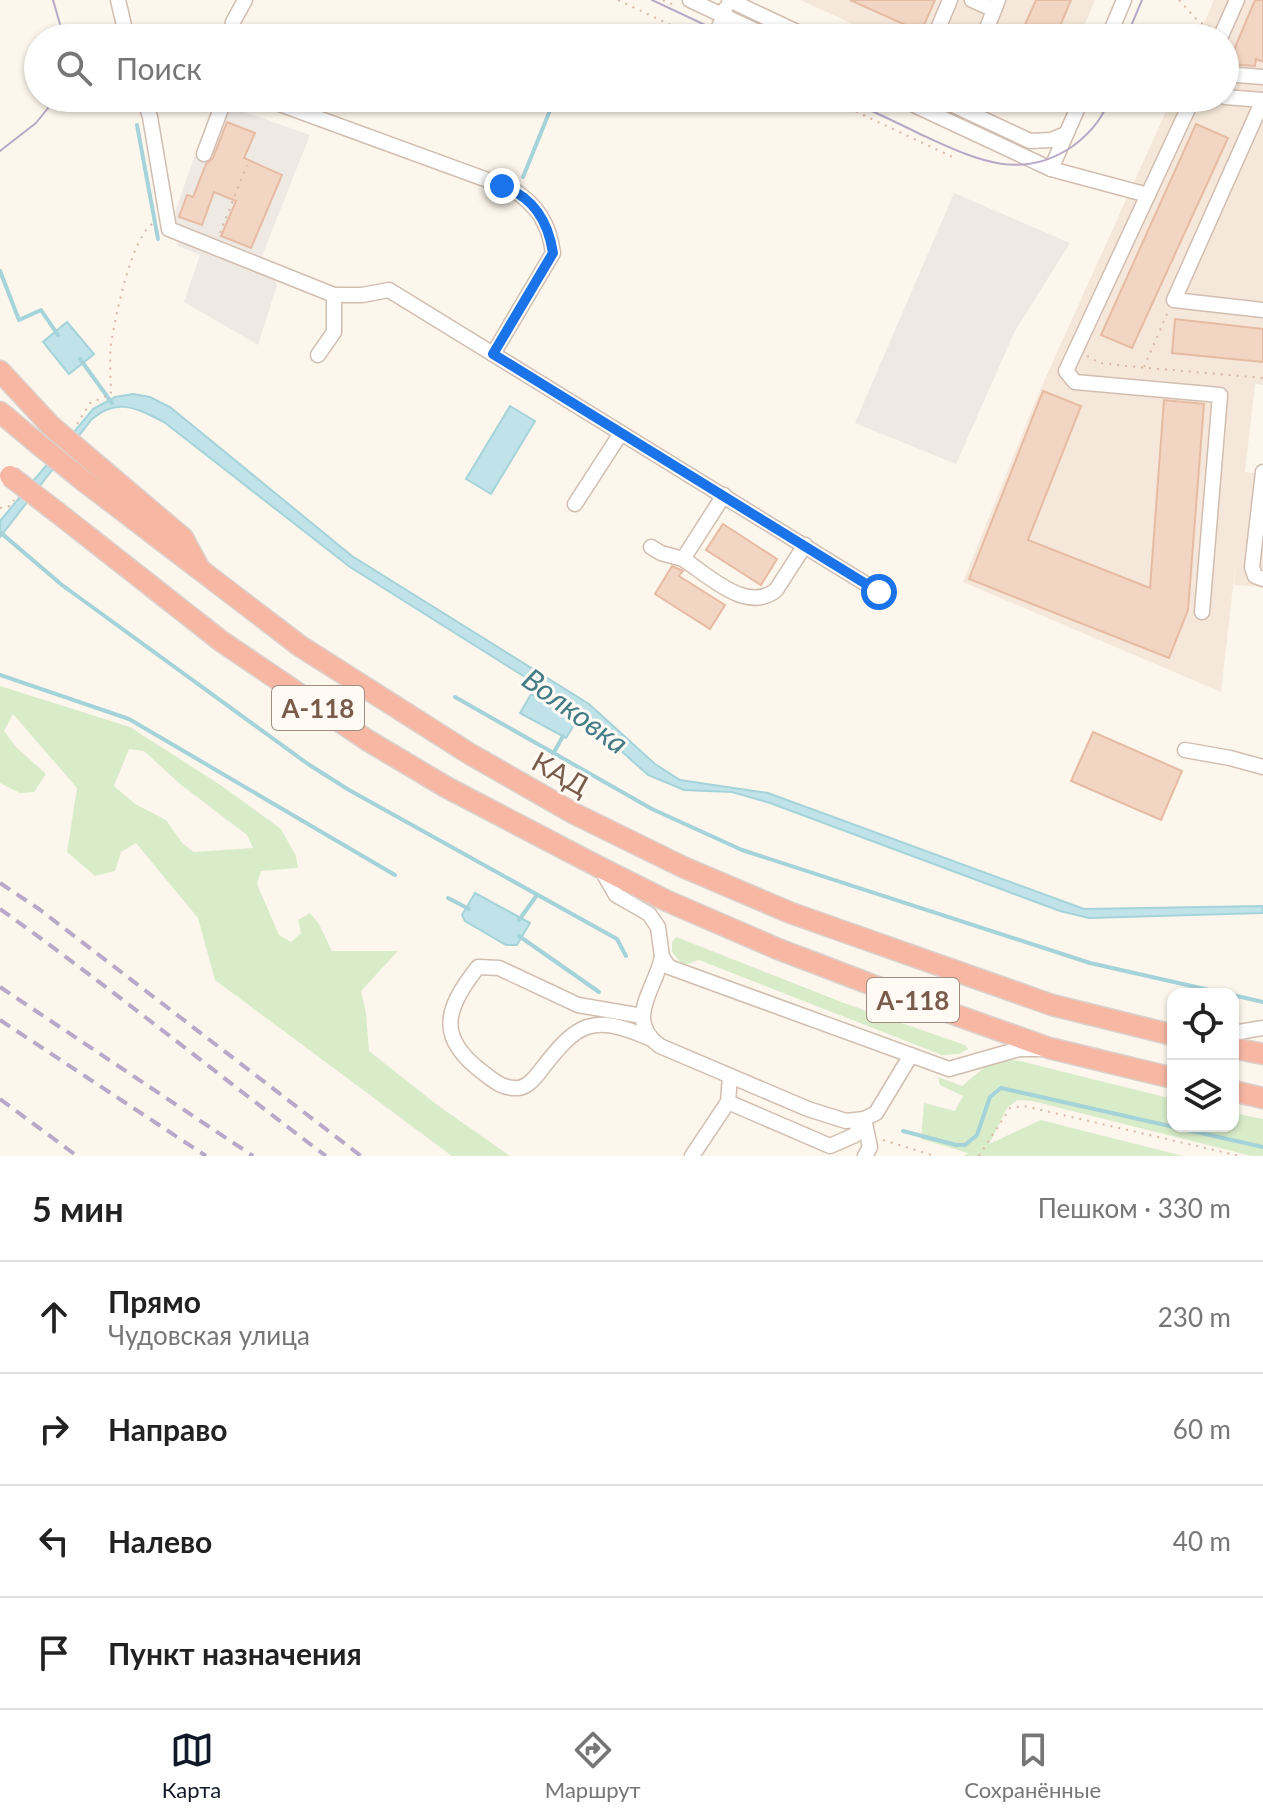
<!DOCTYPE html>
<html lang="ru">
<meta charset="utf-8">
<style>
:root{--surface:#fff;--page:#f6f6f6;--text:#222;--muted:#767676;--line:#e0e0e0;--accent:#111827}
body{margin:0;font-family:Lato,sans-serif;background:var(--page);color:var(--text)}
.controls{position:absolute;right:24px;bottom:24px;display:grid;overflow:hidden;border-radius:16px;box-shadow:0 2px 6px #0004}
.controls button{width:72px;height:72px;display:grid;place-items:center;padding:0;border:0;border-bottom:2px solid var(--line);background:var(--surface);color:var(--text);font:40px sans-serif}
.stop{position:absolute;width:24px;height:24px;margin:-18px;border:6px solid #1a73e8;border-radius:50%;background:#fff}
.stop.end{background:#1a73e8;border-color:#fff;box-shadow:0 2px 8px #0008}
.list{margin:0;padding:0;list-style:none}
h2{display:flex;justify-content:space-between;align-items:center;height:104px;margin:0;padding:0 32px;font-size:34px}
h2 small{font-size:26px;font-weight:400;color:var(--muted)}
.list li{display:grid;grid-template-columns:52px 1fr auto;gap:24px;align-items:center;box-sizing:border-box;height:112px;padding:0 32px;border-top:2px solid var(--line)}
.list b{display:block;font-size:30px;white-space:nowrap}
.list p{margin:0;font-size:26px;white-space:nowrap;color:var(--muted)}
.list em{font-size:26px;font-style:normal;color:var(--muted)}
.icon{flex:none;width:44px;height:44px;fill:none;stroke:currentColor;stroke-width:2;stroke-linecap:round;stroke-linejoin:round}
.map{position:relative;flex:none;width:1263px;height:1156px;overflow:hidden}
.search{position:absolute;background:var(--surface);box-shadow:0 2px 6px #0004;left:24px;right:24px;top:24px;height:88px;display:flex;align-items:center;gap:20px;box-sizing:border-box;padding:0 28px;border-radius:44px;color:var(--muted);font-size:30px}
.sheet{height:552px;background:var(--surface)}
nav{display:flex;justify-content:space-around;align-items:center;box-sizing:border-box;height:112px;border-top:2px solid var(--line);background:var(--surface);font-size:22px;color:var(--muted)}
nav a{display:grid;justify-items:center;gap:4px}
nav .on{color:var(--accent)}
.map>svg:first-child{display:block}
.residential{fill:#f5e8da}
.industrial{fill:#efe9e4}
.green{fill:#d8ecc9;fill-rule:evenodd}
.water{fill:#bfe3e8;stroke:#a5d3da;stroke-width:2}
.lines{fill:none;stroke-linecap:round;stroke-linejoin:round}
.stream{stroke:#a5d3da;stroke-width:4}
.building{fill:#f3d5c3;stroke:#e6bba3;stroke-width:2}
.minor-casing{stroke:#d1beb0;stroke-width:17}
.highway-casing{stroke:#dad1cd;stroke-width:23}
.path{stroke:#d9b8a5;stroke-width:2;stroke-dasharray:2 6;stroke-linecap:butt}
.minor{stroke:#fff;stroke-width:14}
.highway{stroke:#f7b7a3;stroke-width:20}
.tram{stroke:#b9a8c9;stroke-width:2}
.rail{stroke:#b9a8c9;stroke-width:4;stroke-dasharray:12 8;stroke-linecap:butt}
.highway-bridge-casing{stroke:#dad1cd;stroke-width:23;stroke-linecap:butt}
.highway-bridge{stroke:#f7b7a3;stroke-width:20}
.route{stroke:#1a73e8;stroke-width:10}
.labels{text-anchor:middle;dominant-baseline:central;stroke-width:6;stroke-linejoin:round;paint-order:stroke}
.shield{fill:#fffaf3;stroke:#a28b7f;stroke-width:2}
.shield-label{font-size:26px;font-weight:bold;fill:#7a5c4d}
.street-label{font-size:28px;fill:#7a5c4d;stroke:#fffaf3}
.water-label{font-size:30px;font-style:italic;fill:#437c86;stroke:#fffaf3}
</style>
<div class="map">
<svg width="1263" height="1156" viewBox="0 0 1263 1156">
<rect width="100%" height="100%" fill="#fdf6ec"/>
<!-- residential -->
<g class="residential">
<polygon points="800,0 1095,0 1079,38 884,38"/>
<polygon points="1214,0 1263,0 1263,385 1255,384 1245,472 1263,474 1263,587 1234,585 1236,561 1221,692 963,582 1040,390 1172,98 1225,98 1225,38 1198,38"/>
</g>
<!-- industrial -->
<g class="industrial">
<polygon points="214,101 310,135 262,256 277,285 258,345 184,302 200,255 178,246 175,212"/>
<polygon points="954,193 1070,243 1015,331 956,464 855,423"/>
</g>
<!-- green -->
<g class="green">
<path d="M0,686L130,727L222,786L281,829L296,856L298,868L261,871L257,884L279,935L291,942L301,933L298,920L310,913L319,924L332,951H398L361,991L366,1013L369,1051L436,1104L510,1156H452L215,980L198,918L136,843L121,852L115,871L95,876L67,852L77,788L13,714L4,731L16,747L46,774L34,792L20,793L0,783ZM129,749L144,751L180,784L247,835L253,848L194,852L183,844L166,820L135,804L114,786Z"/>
<polygon points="676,937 844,1003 965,1045 968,1049 959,1054 942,1055 699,960 687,964 681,963 672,952 672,942"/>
<polygon points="1003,1059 1020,1061 1173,1099 1173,1126 1233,1126 1233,1113 1263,1119 1263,1156 1252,1156 1032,1101 1017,1100 1007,1108 989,1144 1041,1120 1183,1156 964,1156 968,1153 921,1139 924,1103 955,1111 963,1096 940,1085 938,1077 962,1086 987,1065"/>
</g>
<!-- water -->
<g class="water">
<polygon points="67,322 94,354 69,374 43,342"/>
<path d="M133,394L150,397L170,407L352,556L589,704L655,764L680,780L768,793L1084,909L1263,906V913L1089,918L1060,911L770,803L732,792L684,790L648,775L571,706L350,567L164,422C138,409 118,397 92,419L0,537V521L93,409L115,397Z"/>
<polygon points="510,406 535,421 491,494 466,479"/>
<polygon points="531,694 577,720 566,738 520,713"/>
<polygon points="475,893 530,923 517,945 506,945 465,921 462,915"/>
</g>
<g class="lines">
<!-- stream -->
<g class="stream">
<polyline points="137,125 158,239"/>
<polyline points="523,177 555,98"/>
<polyline points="0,271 19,320 41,310 58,335"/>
<polyline points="80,359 112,403"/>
<polyline points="0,532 62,585 308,764 349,790 617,939 626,956"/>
<polyline points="0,675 129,719 395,875"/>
<polyline points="455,697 652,809 742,850 1090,963 1227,994"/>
<polyline points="553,754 563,736"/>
<polyline points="448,898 469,909"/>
<polyline points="519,920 537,895"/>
<polyline points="519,936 599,992"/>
<polyline points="1233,995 1263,1002"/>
<polyline points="903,1131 956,1145 965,1145 977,1135 990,1097 1001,1088 1263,1147"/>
</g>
</g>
<!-- building -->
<g class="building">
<polygon points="850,0 935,0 921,32"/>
<polygon points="1036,0 1071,0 1055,38 1019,38"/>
<polygon points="1255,0 1263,0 1263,62 1256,59 1255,66 1228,64"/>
<polygon points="227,122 255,133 244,158 282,175 251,248 221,236 236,201 214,192 202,225 179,217 187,195 193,197 206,164 213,158"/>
<polygon points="1196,124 1228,138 1132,348 1101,335"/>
<polygon points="1175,319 1263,329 1263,362 1172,353"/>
<polygon points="1043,391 1081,406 1028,540 1150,588 1164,400 1204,404 1188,610 1169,658 969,579"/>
<polygon points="723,524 777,559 761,585 706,550"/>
<polygon points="672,566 683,571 679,576 725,605 710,629 655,594"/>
<polygon points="1093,732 1182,771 1161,820 1071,781"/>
</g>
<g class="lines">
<defs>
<g id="minor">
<polyline points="118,0 127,38"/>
<polyline points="690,0 771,38"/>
<polyline points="729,0 810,38"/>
<polyline points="972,0 994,10"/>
<polyline points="231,38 233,22 245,0"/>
<polyline points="714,38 724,16 725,9"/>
<polyline points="934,38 950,0"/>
<polyline points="983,38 998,0"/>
<polyline points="1108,38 1124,0"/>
<polyline points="1220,38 1237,0"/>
<polyline points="1225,74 1263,77"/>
<polyline points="1225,97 1263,100"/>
<polyline points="144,98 150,117 169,229 334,295 362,295 389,290 879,592"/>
<path d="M263,98L512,189C537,205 549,223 553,253L493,354"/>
<polyline points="899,98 1051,169 1148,195"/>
<polyline points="938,98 1030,141 1051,140 1066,134"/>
<polyline points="1193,98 1066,371 1075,382 1220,395 1202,612"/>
<polyline points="1263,100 1174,300 1263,310"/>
<polyline points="204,154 225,98"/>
<polyline points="1051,169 1082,98"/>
<polyline points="318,355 334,332 334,295"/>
<polyline points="1263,472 1252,567 1255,576 1263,579"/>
<path d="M724,495L683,559C708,575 747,614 776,590L805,545"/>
<polyline points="575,504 621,433"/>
<polyline points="651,547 661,553 683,559"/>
<polyline points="1185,750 1230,758 1263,767"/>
<polyline points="601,869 616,895 649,914 658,927 662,957 669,967 949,1069 1019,1049 1041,1049"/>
<path d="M662,957C655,990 624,1020 660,1046L808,1109L846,1121L864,1119L876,1113L911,1055"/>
<path d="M642,1016L578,1005L499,968L478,967C443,1011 437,1039 485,1074C495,1082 504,1089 518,1088C528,1087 535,1078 541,1070C577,1023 592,1013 649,1038"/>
<polyline points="1233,1033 1263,1028"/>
<polyline points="730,1076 728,1102 830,1146 855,1135 864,1119"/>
<polyline points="864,1119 870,1147 865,1156"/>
<polyline points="692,1156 728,1102"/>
</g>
<g id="highway">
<polyline points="0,371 51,426"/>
<polyline points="0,412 37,443"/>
<polyline points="97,465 183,538 198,566"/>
<polyline points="84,481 300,646 470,754 575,814 683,867 791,913 1052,1005 1173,1035"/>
<polyline points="58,513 221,641 367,740 446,787 601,868 667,901 778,949 891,992 1049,1048 1173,1078"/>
<polyline points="1233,1048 1263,1054"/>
<polyline points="1233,1091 1263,1098"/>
</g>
</defs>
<!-- minor casing -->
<use href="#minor" class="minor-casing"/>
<!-- highway casing -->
<use href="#highway" class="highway-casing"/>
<!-- path -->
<g class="path">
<polyline points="618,0 698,38"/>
<polyline points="663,0 676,6"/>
<polyline points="1179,0 1199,22 1210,27"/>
<polyline points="827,98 957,159"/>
<polyline points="872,98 885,104"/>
<polyline points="1145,98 1171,109"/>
<polyline points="220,233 247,165"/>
<polyline points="1087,356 1100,363 1126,366 1263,378"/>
<polyline points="1144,367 1167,314"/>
<path d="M77,424L90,403L111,394C111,378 109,360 111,344C115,318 132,234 154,223"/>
<polyline points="0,508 10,506 14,500"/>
<polyline points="883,1140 935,1156"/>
<polyline points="979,1156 1010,1108 1024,1106 1240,1156"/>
</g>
<!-- minor -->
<use href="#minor" class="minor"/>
<!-- highway -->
<use href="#highway" class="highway"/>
<!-- tram -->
<g class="tram">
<polyline points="53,0 64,38"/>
<polyline points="652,0 733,38"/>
<polyline points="1126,38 1142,0"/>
<path d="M844,98C870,110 896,122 922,135C973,158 1020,183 1073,146C1089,134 1104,118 1109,98"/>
<polyline points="0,151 36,123 56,98"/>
</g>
<!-- rail -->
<g class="rail">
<polyline points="0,883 39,909 361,1156"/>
<path d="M0,909C111,988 217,1074 326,1156"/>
<polyline points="0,987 253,1156"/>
<polyline points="0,1020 206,1156"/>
<polyline points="0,1099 77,1156"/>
</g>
<defs>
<g id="highway-bridge">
<polyline points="51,426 97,465"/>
<polyline points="37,443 84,481"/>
<polyline points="10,476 58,513"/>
</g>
</defs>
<!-- highway-bridge casing -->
<use href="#highway-bridge" class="highway-bridge-casing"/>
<!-- highway-bridge -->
<use href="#highway-bridge" class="highway-bridge"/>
</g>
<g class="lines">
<!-- route -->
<path class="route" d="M502,186C533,197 548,220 553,253L493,354L879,592"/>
</g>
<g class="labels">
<!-- shield labels -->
<g class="shield">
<rect x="272" y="686" width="92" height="44" rx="6"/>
<rect x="867" y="978" width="92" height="44" rx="6"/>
</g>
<g class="shield-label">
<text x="318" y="708">А-118</text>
<text x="913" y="1000">А-118</text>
</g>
<!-- street labels -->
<g class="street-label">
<text transform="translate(561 773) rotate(29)">КАД</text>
</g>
<!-- water labels -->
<g class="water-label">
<text transform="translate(576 710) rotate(36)">Волковка</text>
</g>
</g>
</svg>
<div class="controls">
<button><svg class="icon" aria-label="locate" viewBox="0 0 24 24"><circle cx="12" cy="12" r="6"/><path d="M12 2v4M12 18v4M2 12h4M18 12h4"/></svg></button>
<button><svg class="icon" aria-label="layers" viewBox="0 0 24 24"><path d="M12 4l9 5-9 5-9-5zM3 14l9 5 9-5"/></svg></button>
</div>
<div class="stop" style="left:879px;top:592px"></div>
<div class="stop end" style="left:502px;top:186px"></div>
<div class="search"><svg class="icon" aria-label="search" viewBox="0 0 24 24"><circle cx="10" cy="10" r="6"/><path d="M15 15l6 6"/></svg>Поиск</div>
</div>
<section class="sheet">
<h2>5 мин<small>Пешком · 330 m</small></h2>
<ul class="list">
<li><svg class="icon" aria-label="ahead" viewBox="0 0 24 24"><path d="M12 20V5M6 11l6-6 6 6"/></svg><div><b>Прямо</b><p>Чудовская улица</p></div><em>230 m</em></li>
<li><svg class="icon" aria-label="right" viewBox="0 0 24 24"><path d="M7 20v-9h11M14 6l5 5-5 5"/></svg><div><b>Направо</b></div><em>60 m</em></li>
<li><svg class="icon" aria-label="left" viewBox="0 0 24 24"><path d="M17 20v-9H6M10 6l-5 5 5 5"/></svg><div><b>Налево</b></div><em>40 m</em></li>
<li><svg class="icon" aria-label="arrive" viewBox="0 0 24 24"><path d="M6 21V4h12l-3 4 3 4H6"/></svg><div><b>Пункт назначения</b></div></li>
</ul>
</section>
<nav>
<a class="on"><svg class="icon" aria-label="map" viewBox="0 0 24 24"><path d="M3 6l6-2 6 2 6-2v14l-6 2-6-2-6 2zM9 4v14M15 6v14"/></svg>Карта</a>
<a><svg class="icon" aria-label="directions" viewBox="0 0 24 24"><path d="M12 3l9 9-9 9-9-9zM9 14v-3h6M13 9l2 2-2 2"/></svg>Маршрут</a>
<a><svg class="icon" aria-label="saved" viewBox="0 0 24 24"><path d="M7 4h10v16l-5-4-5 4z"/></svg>Сохранённые</a>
</nav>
